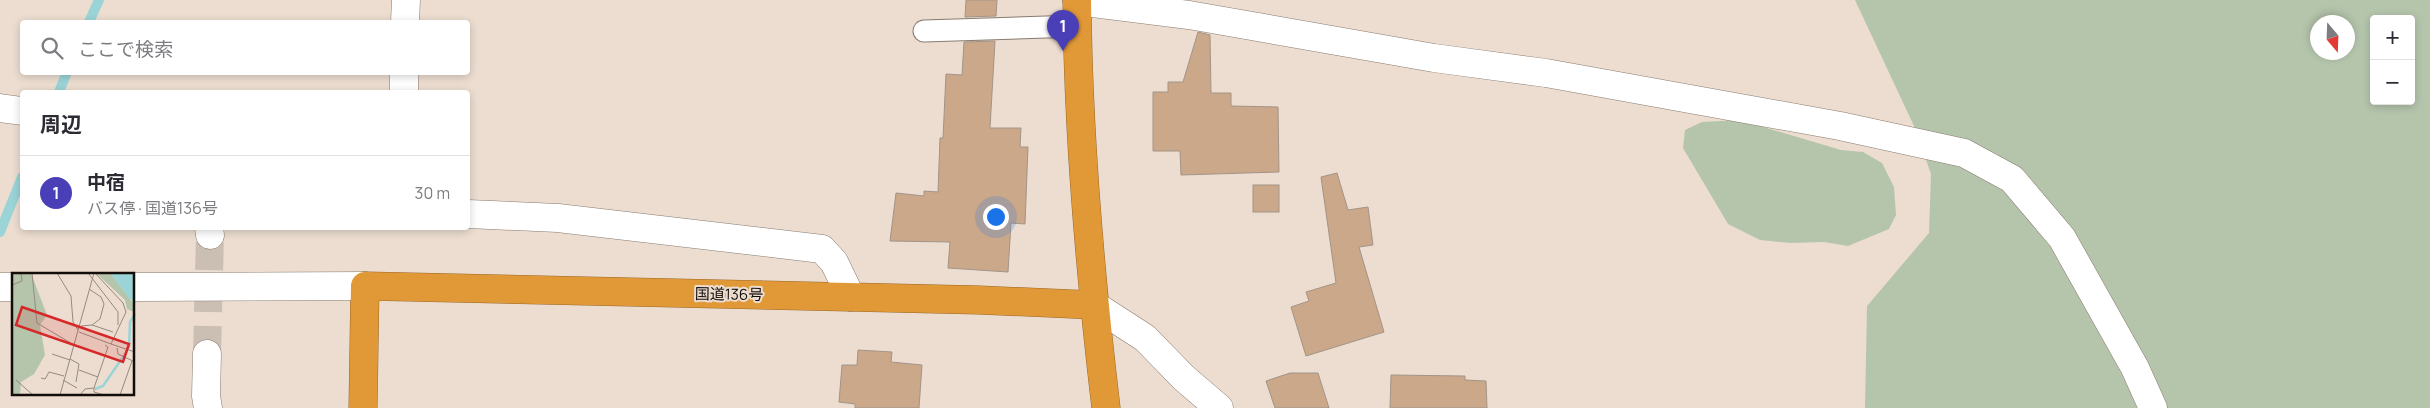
<!DOCTYPE html>
<html lang="ja">
<meta charset="utf-8">
<style>
:root{--surface:#fff;--page:#f2f2f3;--text:#2b2b33;--muted:#7c7c81;--line:#e1e1e2;--accent:#4a3fb6}
body{margin:0;font-family:Manrope,"Noto Sans JP",sans-serif;background:var(--page);color:var(--text)}
.controls{position:absolute;right:15px;top:15px;display:grid;overflow:hidden;border-radius:5px;box-shadow:0 2px 8px #0003}
.controls button{width:45px;height:45px;display:grid;place-items:center;padding:0;border:0;border-bottom:1px solid var(--line);background:var(--surface);color:var(--text);font:25px sans-serif}
.compass{position:absolute;left:2310px;top:15px;width:45px;height:45px;border-radius:50%;background:var(--surface);box-shadow:0 2px 8px #0003;rotate:161deg}
.you{position:absolute;left:995px;top:216px;width:18px;height:18px;margin:-12px;border:4px solid #fff;border-radius:50%;background:#1a73e8;box-shadow:0 0 0 8px #1a73e833}
.badge{display:grid;place-items:center;width:32px;height:32px;border-radius:50%;background:var(--accent);color:#fff;font-size:16px;font-weight:700}
.pin{position:absolute;translate:-50% -41px;filter:drop-shadow(0 1px 2px #0008)}
.pin::after{content:'';position:absolute;top:26px;width:18px;height:15px;background:inherit;clip-path:polygon(0 0,100% 0,50% 100%)}
.list{margin:0;padding:0;list-style:none}
h2{display:flex;justify-content:space-between;align-items:center;height:65px;margin:0;padding:0 20px;font-size:21px}
h2 small{font-size:16px;font-weight:400;color:var(--muted)}
.list li{display:grid;grid-template-columns:32px 1fr auto;gap:15px;align-items:center;box-sizing:border-box;height:75px;padding:0 20px;border-top:1px solid var(--line)}
.list b{display:block;font-size:19px;white-space:nowrap}
.list p{margin:0;font-size:16px;white-space:nowrap;color:var(--muted)}
.list em{font-size:16px;font-style:normal;color:var(--muted)}
.icon{flex:none;width:28px;height:28px;fill:none;stroke:currentColor;stroke-width:2;stroke-linecap:round;stroke-linejoin:round}
.map{position:relative;flex:none;width:2430px;height:408px;overflow:hidden}
.search{position:absolute;background:var(--surface);box-shadow:0 2px 8px #0003;left:20px;top:20px;width:450px;height:55px;display:flex;align-items:center;gap:12px;box-sizing:border-box;padding:0 18px;border-radius:5px;color:var(--muted);font-size:19px}
.panel{position:absolute;background:var(--surface);box-shadow:0 2px 8px #0003;left:20px;top:90px;width:450px;height:140px;border-radius:5px}
.map>svg:first-child{display:block}
.green{fill:#b5c5ac;fill-rule:evenodd}
.lines{fill:none;stroke-linecap:round;stroke-linejoin:round}
.stream{stroke:#9bd4d7;stroke-width:10}
.building{fill:#cba88a;stroke:#a29488}
.street-tunnel{stroke:#cbbeb2;stroke-width:28;stroke-dasharray:28 14;stroke-linecap:butt}
.lane-casing{stroke:#897b6f;stroke-width:23}
.street-casing{stroke:#897b6f;stroke-width:29}
.secondary-casing{stroke:#897b6f;stroke-width:29}
.highway-casing{stroke:#996828;stroke-width:29}
.lane{stroke:#fff;stroke-width:21}
.street{stroke:#fff;stroke-width:28}
.secondary{stroke:#fff;stroke-width:28}
.highway{stroke:#e19938;stroke-width:28}
.labels{text-anchor:middle;dominant-baseline:central;stroke-width:4;stroke-linejoin:round;paint-order:stroke}
.street-label{font-size:15px;fill:#120d09;stroke:#ecddd0}
.inset-river{fill:none;stroke:#9bd4d7;stroke-width:2.5}
.inset-road{fill:none;stroke:#958a80;stroke-width:1}
.view{fill:#d62828;fill-opacity:0.15;stroke:#d62828;stroke-width:2.5}
.inset-edge{fill:none;stroke:#120d09;stroke-width:2.5}
</style>
<div class="map">
<svg width="2430" height="408" viewBox="0 0 2430 408">
<rect width="100%" height="100%" fill="#ecddd0"/>
<!-- green -->
<g class="green">
<path d="M1855,0H2430V408H1865L1867,306L1929,233L1931,174L1914,126ZM2374,19H2411V101H2374ZM2318,22H2348V52H2318Z"/>
<polygon points="1740,120 1841,150 1863,152 1882,163 1894,187 1896,215 1889,229 1848,246 1824,242 1791,243 1760,240 1728,224 1683,148 1685,130 1702,122"/>
</g>
<g class="lines">
<!-- stream -->
<g class="stream">
<polyline points="89,22 99,0"/>
<polyline points="59,92 67,72"/>
<polyline points="0,232 22,177"/>
</g>
</g>
<!-- building -->
<g class="building">
<polygon points="966,0 997,0 996,16 965,17"/>
<polygon points="1198,32 1210,35 1211,93 1231,93 1231,106 1278,107 1279,172 1181,175 1180,151 1153,151 1153,92 1168,92 1168,82 1183,82"/>
<polygon points="995,41 990,128 1021,128 1020,147 1028,147 1025,224 1011,223 1008,272 948,268 950,242 890,241 896,193 924,196 924,191 938,192 940,138 943,138 946,74 962,75 964,42"/>
<polygon points="1337,173 1348,210 1368,207 1373,245 1359,247 1384,332 1306,356 1291,307 1309,301 1306,292 1336,283 1321,177"/>
<rect x="1253" y="185" width="26" height="27"/>
<polygon points="858,350 892,352 891,362 922,365 919,408 855,408 855,404 839,402 842,365 857,365"/>
<polygon points="1290,373 1318,373 1329,408 1275,408 1266,381"/>
<polygon points="1391,375 1465,376 1465,380 1486,381 1487,408 1390,408"/>
</g>
<g class="lines">
<!-- street-tunnel -->
<polyline class="street-tunnel" points="207,354 210,235"/>
<defs>
<polyline id="lane" points="924,31 1077,26"/>
<g id="street">
<polyline points="1077,1 1189,15 1434,58 1546,73 1840,126 1964,153 2012,179 2062,238 2135,368 2153,408"/>
<polyline points="405,22 406,0"/>
<polyline points="404,92 404,72"/>
<polyline points="0,108 22,111"/>
<polyline points="468,214 558,218 822,249 834,262 851,297"/>
<polyline points="209,228 210,235"/>
<polyline points="1094,305 1145,338 1184,378 1219,408"/>
<polyline points="207,354 206,396 208,408"/>
</g>
<g id="secondary">
<polyline points="0,287 14,287"/>
<polyline points="134,287 365,286"/>
</g>
<g id="highway">
<path d="M1077,0C1078,136 1090,273 1106,408"/>
<polyline points="363,408 365,286 979,300 1094,305"/>
</g>
</defs>
<!-- lane casing -->
<use href="#lane" class="lane-casing"/>
<!-- street casing -->
<use href="#street" class="street-casing"/>
<!-- secondary casing -->
<use href="#secondary" class="secondary-casing"/>
<!-- highway casing -->
<use href="#highway" class="highway-casing"/>
<!-- lane -->
<use href="#lane" class="lane"/>
<!-- street -->
<use href="#street" class="street"/>
<!-- secondary -->
<use href="#secondary" class="secondary"/>
<!-- highway -->
<use href="#highway" class="highway"/>
</g>
<g class="labels">
<!-- street labels -->
<g class="street-label">
<text transform="translate(729 294) rotate(1)">国道136号</text>
</g>
</g>
<!-- overview -->
<g transform="translate(12 273)">
<rect width="122" height="122" fill="#ecddd0"/>
<path d="M0,0H19L35,42L28,52L33,82L22,101L9,109L8,122H0ZM84,0H98L122,31V39L115,36L113,27Z" fill="#b5c5ac"/>
<path d="M98,0H122V29L117,25Z" fill="#9bd4d7"/>
<path class="inset-river" d="M117,75L118,49L123,41M83,116L91,113L115,78"/>
<path class="inset-road" d="M20,0L25,50L62,72M45,0L59,23L61,49L66,57M76,0L106,39V52M0,12L10,8L9,0M77,16L89,24L92,31L88,46L80,52M0,28V55M69,53L80,52L101,59M67,59L99,71L114,39L111,30L83,0M99,71L123,79M105,75L106,81L123,89M40,81L58,87M58,86L67,91L64,109M67,97L86,104M29,105L33,106L37,99L52,103M4,107L21,122M51,107L65,115M48,122L82,0M68,122L73,116L82,115M92,122L82,119V115L96,74L93,72M108,122L120,88"/>
<path class="view" d="M10,34L117,71L111,89L4,52Z"/>
<rect width="122" height="122" class="inset-edge"/>
</g>
</svg>
<div class="controls">
<button>+</button>
<button>−</button>
</div>
<svg class="compass" viewBox="-18 -18 36 36"><path d="M0-13l5 13h-10z" fill="#e53935"/><path d="M0 13l5-13h-10z" fill="#7c7c81"/></svg>
<div class="you"></div>
<div class="pin badge" style="left:1063px;top:51px">1</div>
<div class="search"><svg class="icon" aria-label="search" viewBox="0 0 24 24"><circle cx="10" cy="10" r="6"/><path d="M15 15l6 6"/></svg>ここで検索</div>
<section class="panel">
<h2>周辺<small></small></h2>
<ul class="list">
<li><span class="badge">1</span><div><b>中宿</b><p>バス停 · 国道136号</p></div><em>30 m</em></li>
</ul>
</section>
</div>
